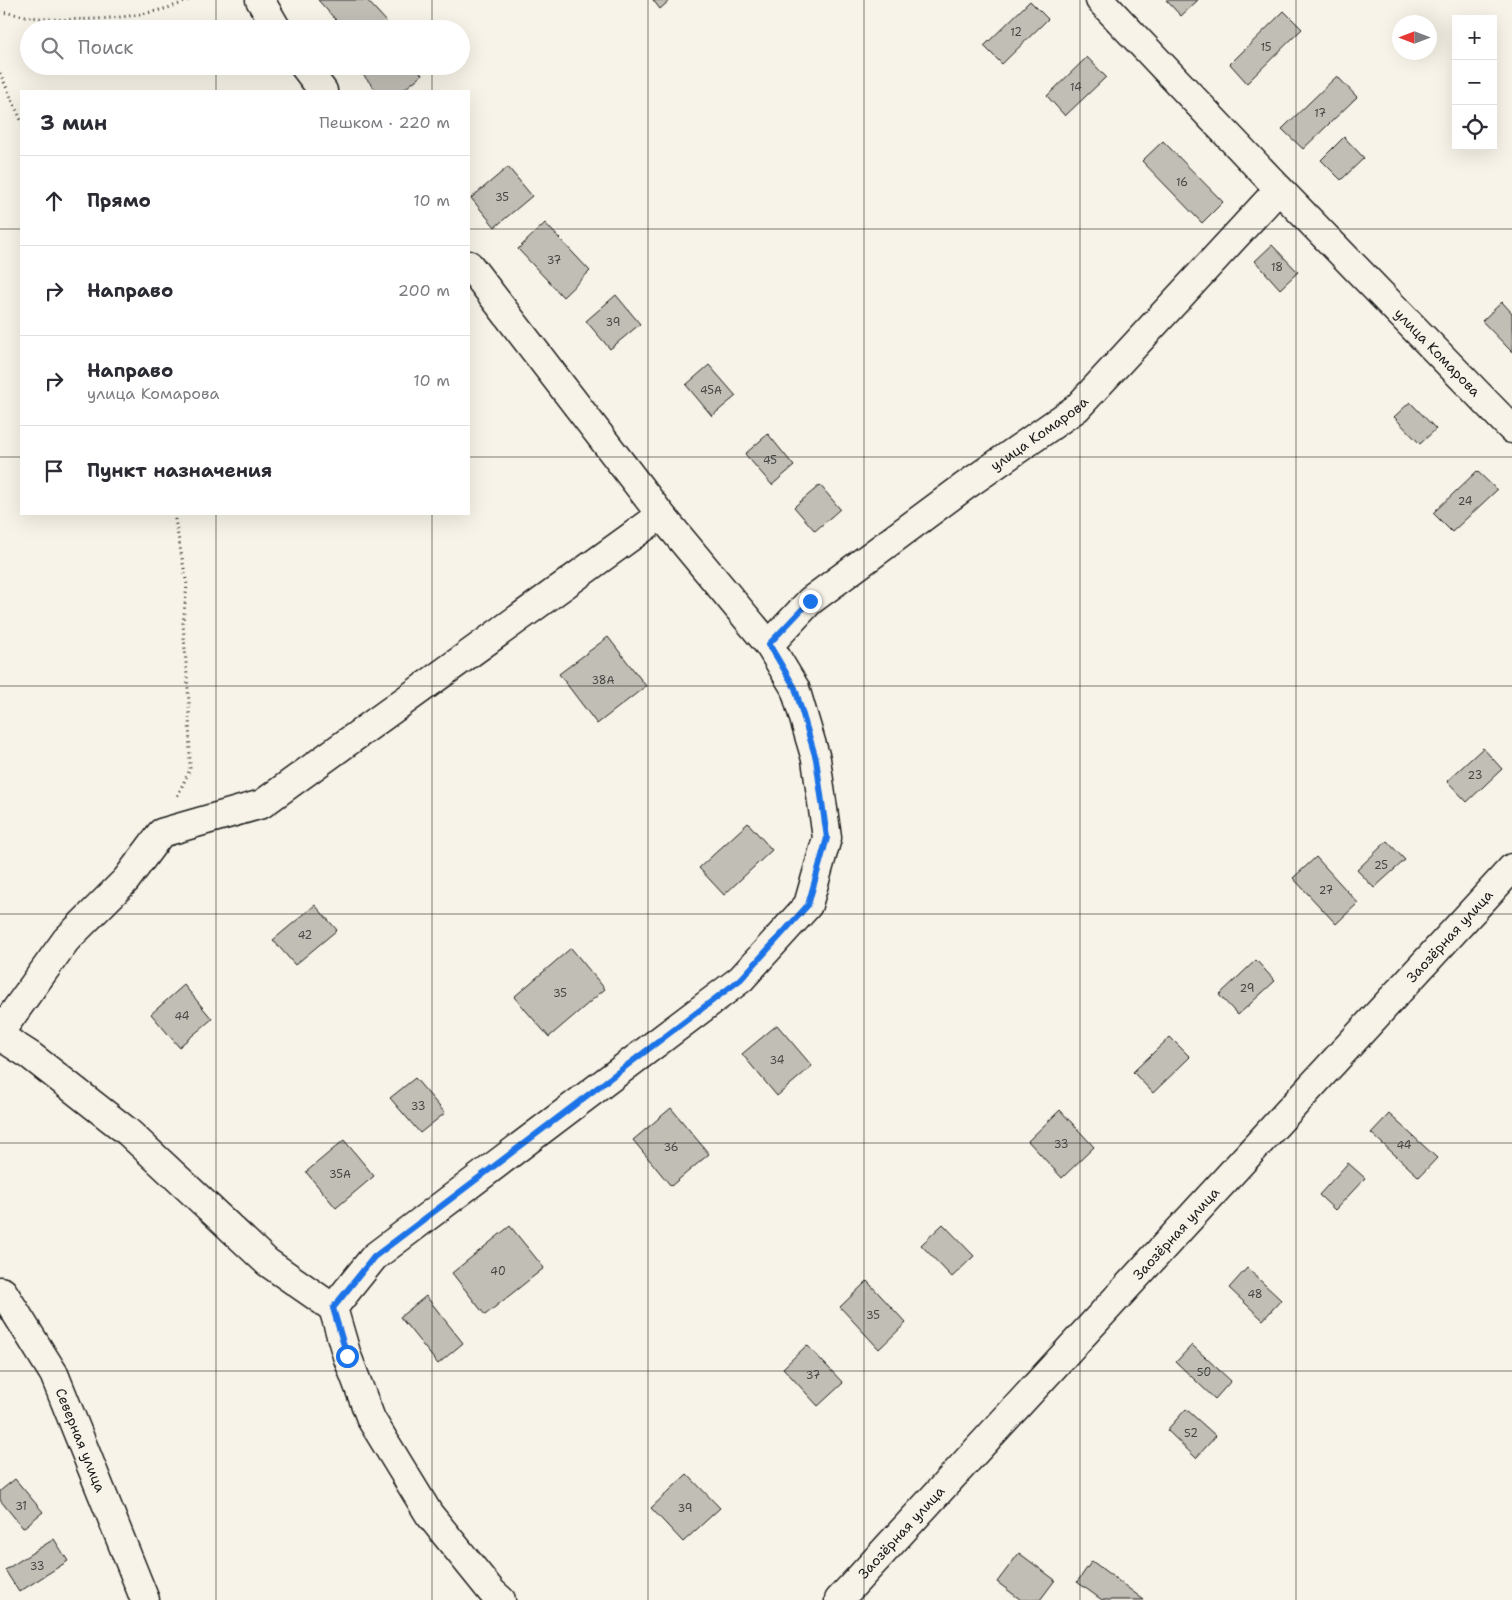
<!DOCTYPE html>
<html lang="ru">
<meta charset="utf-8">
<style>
:root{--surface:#fff;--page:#f7f7f7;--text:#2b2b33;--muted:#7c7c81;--line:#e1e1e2}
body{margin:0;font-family:"Shantell Sans",sans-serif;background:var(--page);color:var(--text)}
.controls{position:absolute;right:15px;top:15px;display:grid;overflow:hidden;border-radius:0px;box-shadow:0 5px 20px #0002}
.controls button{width:45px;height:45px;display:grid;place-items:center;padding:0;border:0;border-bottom:1px solid var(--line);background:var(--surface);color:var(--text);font:25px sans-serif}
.compass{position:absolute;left:1392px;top:15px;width:45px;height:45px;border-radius:50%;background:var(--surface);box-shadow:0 5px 20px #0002;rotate:270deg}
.stop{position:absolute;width:15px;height:15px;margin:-11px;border:4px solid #1a73e8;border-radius:50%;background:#fff}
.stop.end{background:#1a73e8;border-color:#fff;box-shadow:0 1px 5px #0008}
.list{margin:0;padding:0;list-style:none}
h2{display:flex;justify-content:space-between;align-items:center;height:65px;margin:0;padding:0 20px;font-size:21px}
h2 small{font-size:16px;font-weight:400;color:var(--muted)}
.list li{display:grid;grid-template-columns:32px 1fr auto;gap:15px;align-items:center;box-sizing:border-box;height:90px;padding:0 20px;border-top:1px solid var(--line)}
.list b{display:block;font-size:19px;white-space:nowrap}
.list p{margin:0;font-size:16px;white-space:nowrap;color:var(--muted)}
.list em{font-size:16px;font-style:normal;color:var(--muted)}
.icon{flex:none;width:28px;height:28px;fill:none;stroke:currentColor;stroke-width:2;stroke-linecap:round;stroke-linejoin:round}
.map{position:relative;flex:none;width:1512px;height:1600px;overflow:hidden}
.search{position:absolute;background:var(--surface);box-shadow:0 5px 20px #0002;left:20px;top:20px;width:450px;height:55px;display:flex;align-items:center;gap:12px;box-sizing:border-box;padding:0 18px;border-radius:28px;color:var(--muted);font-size:19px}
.panel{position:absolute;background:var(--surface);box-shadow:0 5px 20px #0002;left:20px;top:90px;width:450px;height:425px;border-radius:0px}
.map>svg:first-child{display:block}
.building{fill:#c0beb5;stroke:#1c1c1c}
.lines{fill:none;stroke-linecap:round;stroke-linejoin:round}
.street-casing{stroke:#1c1c1c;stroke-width:31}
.path{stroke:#1c1c1c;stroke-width:3;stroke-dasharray:1 4;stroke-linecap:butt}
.street{stroke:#f7f3e8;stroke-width:28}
.route{stroke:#1a73e8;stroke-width:6}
.grid{fill:none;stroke:#1c1c1c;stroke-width:1;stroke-opacity:0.55}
.labels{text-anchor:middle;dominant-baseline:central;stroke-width:5;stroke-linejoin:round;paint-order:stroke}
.number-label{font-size:11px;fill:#454442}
.street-label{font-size:14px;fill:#1c1c1c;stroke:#f7f3e8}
</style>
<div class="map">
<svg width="1512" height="1600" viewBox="0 0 1512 1600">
<rect width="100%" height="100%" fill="#f7f3e8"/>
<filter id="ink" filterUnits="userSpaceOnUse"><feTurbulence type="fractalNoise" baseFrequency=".02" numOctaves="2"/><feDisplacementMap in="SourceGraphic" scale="10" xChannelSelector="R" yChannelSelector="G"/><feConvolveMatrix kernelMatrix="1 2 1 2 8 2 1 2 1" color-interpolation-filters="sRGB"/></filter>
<g filter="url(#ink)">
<!-- building -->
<g class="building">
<polygon points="318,0 367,0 387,22 379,29 344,29"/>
<polygon points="653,0 670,0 660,9"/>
<polygon points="1166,0 1198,0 1181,16"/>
<polygon points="1030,1 1048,19 1002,64 984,46"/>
<polygon points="1284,11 1302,29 1247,83 1230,64"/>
<polygon points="1087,57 1106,77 1065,116 1047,96"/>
<polygon points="373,66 415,66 422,75 402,91 377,91 363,75"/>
<polygon points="1337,76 1357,97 1303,149 1282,129"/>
<polygon points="1344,137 1364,158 1341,180 1321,160"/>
<polygon points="1163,141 1223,202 1202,223 1142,161"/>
<polygon points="508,167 532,196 495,227 471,198"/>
<polygon points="545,223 590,271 563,297 518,249"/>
<polygon points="1272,245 1298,272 1280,289 1255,261"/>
<polygon points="616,295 640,324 610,349 586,321"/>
<polygon points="1502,302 1512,313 1512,352 1482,321"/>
<polygon points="709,365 736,396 712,416 686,385"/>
<polygon points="1410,402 1436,429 1420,444 1394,417"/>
<polygon points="768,434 794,466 772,485 745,454"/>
<polygon points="1477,471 1497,490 1452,532 1433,513"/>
<polygon points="820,485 840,509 815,531 794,507"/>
<polygon points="608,637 646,686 597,724 559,674"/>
<polygon points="1483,748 1502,769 1467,802 1447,781"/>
<polygon points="748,823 772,850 724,895 699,868"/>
<polygon points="1387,841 1405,860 1374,888 1357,870"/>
<polygon points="1316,857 1358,903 1336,924 1293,878"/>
<polygon points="315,905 337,930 295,965 273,940"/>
<polygon points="571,948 605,989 549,1037 514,997"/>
<polygon points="1256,960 1275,981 1238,1015 1219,995"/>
<polygon points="184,985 212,1019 179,1047 151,1014"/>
<polygon points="777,1025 812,1066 777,1096 742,1054"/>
<polygon points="1170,1037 1190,1057 1153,1093 1133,1072"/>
<polygon points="415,1078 445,1113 420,1133 390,1098"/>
<polygon points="671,1108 709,1154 671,1186 633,1140"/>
<polygon points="1060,1110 1094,1147 1062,1178 1028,1141"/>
<polygon points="1389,1114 1437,1158 1419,1177 1371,1133"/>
<polygon points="344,1140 374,1176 336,1208 306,1172"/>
<polygon points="1348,1163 1365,1178 1335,1210 1319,1195"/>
<polygon points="943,1224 974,1256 952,1277 921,1245"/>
<polygon points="510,1226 544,1268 485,1315 452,1273"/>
<polygon points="1247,1268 1281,1300 1263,1320 1229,1288"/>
<polygon points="867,1281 906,1323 879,1349 840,1307"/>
<polygon points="426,1296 463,1343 438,1364 400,1317"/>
<polygon points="807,1345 843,1383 818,1406 783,1368"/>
<polygon points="1192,1345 1231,1381 1215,1399 1176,1362"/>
<polygon points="1186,1409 1216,1436 1196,1458 1167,1430"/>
<polygon points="687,1474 720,1508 683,1542 651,1508"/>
<polygon points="15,1479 43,1512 23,1528 0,1500 0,1491"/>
<polygon points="54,1539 68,1561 19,1592 5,1570"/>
<polygon points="1019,1553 1055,1580 1040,1600 1021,1600 997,1582"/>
<polygon points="1092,1561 1144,1600 1102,1600 1077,1582"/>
</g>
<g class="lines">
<defs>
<g id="street">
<polyline points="260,0 277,29"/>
<path id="s1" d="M1100,0L1279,189L1512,429"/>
<polyline points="304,66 323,91"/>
<polyline points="469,265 661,515 769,645 795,688 816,759 827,838 808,905 741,979 374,1257 333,1308 347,1356 371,1419 429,1514 492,1592 501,1600"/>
<path id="s2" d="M769,645L810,601L965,486L1077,408L1279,189"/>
<polyline points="0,1032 66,940 126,880 161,833 262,804 661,515"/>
<polyline points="0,1036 31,1056 128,1132 267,1262 333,1308"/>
<path id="s3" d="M0,1291L3,1292L54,1374L145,1600"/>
<path id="s4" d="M839,1600L1512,868"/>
</g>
</defs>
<!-- street casing -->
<use href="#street" class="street-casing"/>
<!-- path -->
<g class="path">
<path d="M0,12C16,14 33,18 49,19C92,21 150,18 189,0"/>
<polyline points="0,73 21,120"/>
<polyline points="174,514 187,585 183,623 189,702 190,769 176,799"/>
</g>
<!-- street -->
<use href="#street" class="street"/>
</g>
</g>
<g class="lines" filter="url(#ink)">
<!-- route -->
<polyline class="route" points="347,1356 333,1308 374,1257 741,979 808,905 827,838 816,759 795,688 769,644 810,601"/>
</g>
<!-- grid -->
<path class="grid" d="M216,0V29M432,0V29M648,0V1600M864,0V1600M1080,0V1600M1296,0V1600M216,66V91M432,66V91M0,229H21M469,229H1512M0,457H21M469,457H1512M216,514V1600M432,514V1600M0,686H1512M0,914H1512M0,1143H1512M0,1371H1512"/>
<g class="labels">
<!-- number labels -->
<g class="number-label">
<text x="1016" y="32">12</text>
<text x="1266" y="47">15</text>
<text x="1076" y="87">14</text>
<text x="1320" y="113">17</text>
<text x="1182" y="182">16</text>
<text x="502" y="197">35</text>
<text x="554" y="260">37</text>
<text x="1277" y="267">18</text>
<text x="613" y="322">39</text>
<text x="711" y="390">45А</text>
<text x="770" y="460">45</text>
<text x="1465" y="501">24</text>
<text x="603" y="680">38А</text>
<text x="1475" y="775">23</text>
<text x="1381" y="865">25</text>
<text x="1326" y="890">27</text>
<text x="305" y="935">42</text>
<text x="1247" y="988">29</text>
<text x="560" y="993">35</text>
<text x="182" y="1016">44</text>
<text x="777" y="1060">34</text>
<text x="418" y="1106">33</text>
<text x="1061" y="1144">33</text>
<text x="1404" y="1145">44</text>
<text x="671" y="1147">36</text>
<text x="340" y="1174">35А</text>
<text x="498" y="1271">40</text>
<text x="1255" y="1294">48</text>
<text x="873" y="1315">35</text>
<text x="1204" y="1372">50</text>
<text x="813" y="1375">37</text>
<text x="1191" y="1433">52</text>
<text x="21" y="1506">31</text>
<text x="685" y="1508">39</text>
<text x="37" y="1566">33</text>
</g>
<!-- street labels -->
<g class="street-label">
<text stroke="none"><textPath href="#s1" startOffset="488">улица Комарова</textPath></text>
<text stroke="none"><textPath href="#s2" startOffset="344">улица Комарова</textPath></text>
<text stroke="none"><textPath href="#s4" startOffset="902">Заозёрная улица</textPath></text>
<text stroke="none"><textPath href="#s4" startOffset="498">Заозёрная улица</textPath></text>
<text stroke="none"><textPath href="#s3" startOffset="171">Северная улица</textPath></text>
<text stroke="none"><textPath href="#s4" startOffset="92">Заозёрная улица</textPath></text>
</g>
</g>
</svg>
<div class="controls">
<button>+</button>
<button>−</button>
<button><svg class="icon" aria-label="locate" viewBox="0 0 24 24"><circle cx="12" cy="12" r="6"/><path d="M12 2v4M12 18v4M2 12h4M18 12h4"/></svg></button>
</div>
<svg class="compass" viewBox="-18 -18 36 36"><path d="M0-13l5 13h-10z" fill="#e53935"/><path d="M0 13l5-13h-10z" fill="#7c7c81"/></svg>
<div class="stop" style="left:347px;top:1356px"></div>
<div class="stop end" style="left:810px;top:601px"></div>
<div class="search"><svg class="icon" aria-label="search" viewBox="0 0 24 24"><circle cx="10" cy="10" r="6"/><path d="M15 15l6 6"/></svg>Поиск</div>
<section class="panel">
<h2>3 мин<small>Пешком · 220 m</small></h2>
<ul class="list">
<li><svg class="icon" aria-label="ahead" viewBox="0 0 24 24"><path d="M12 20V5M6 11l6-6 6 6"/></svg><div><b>Прямо</b></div><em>10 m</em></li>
<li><svg class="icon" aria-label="right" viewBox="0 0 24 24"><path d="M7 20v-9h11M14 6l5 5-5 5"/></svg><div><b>Направо</b></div><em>200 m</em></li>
<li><svg class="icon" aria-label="right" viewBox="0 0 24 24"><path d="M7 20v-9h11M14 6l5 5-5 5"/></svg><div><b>Направо</b><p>улица Комарова</p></div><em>10 m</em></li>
<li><svg class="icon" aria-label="arrive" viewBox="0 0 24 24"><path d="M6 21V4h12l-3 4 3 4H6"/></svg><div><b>Пункт назначения</b></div></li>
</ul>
</section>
</div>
